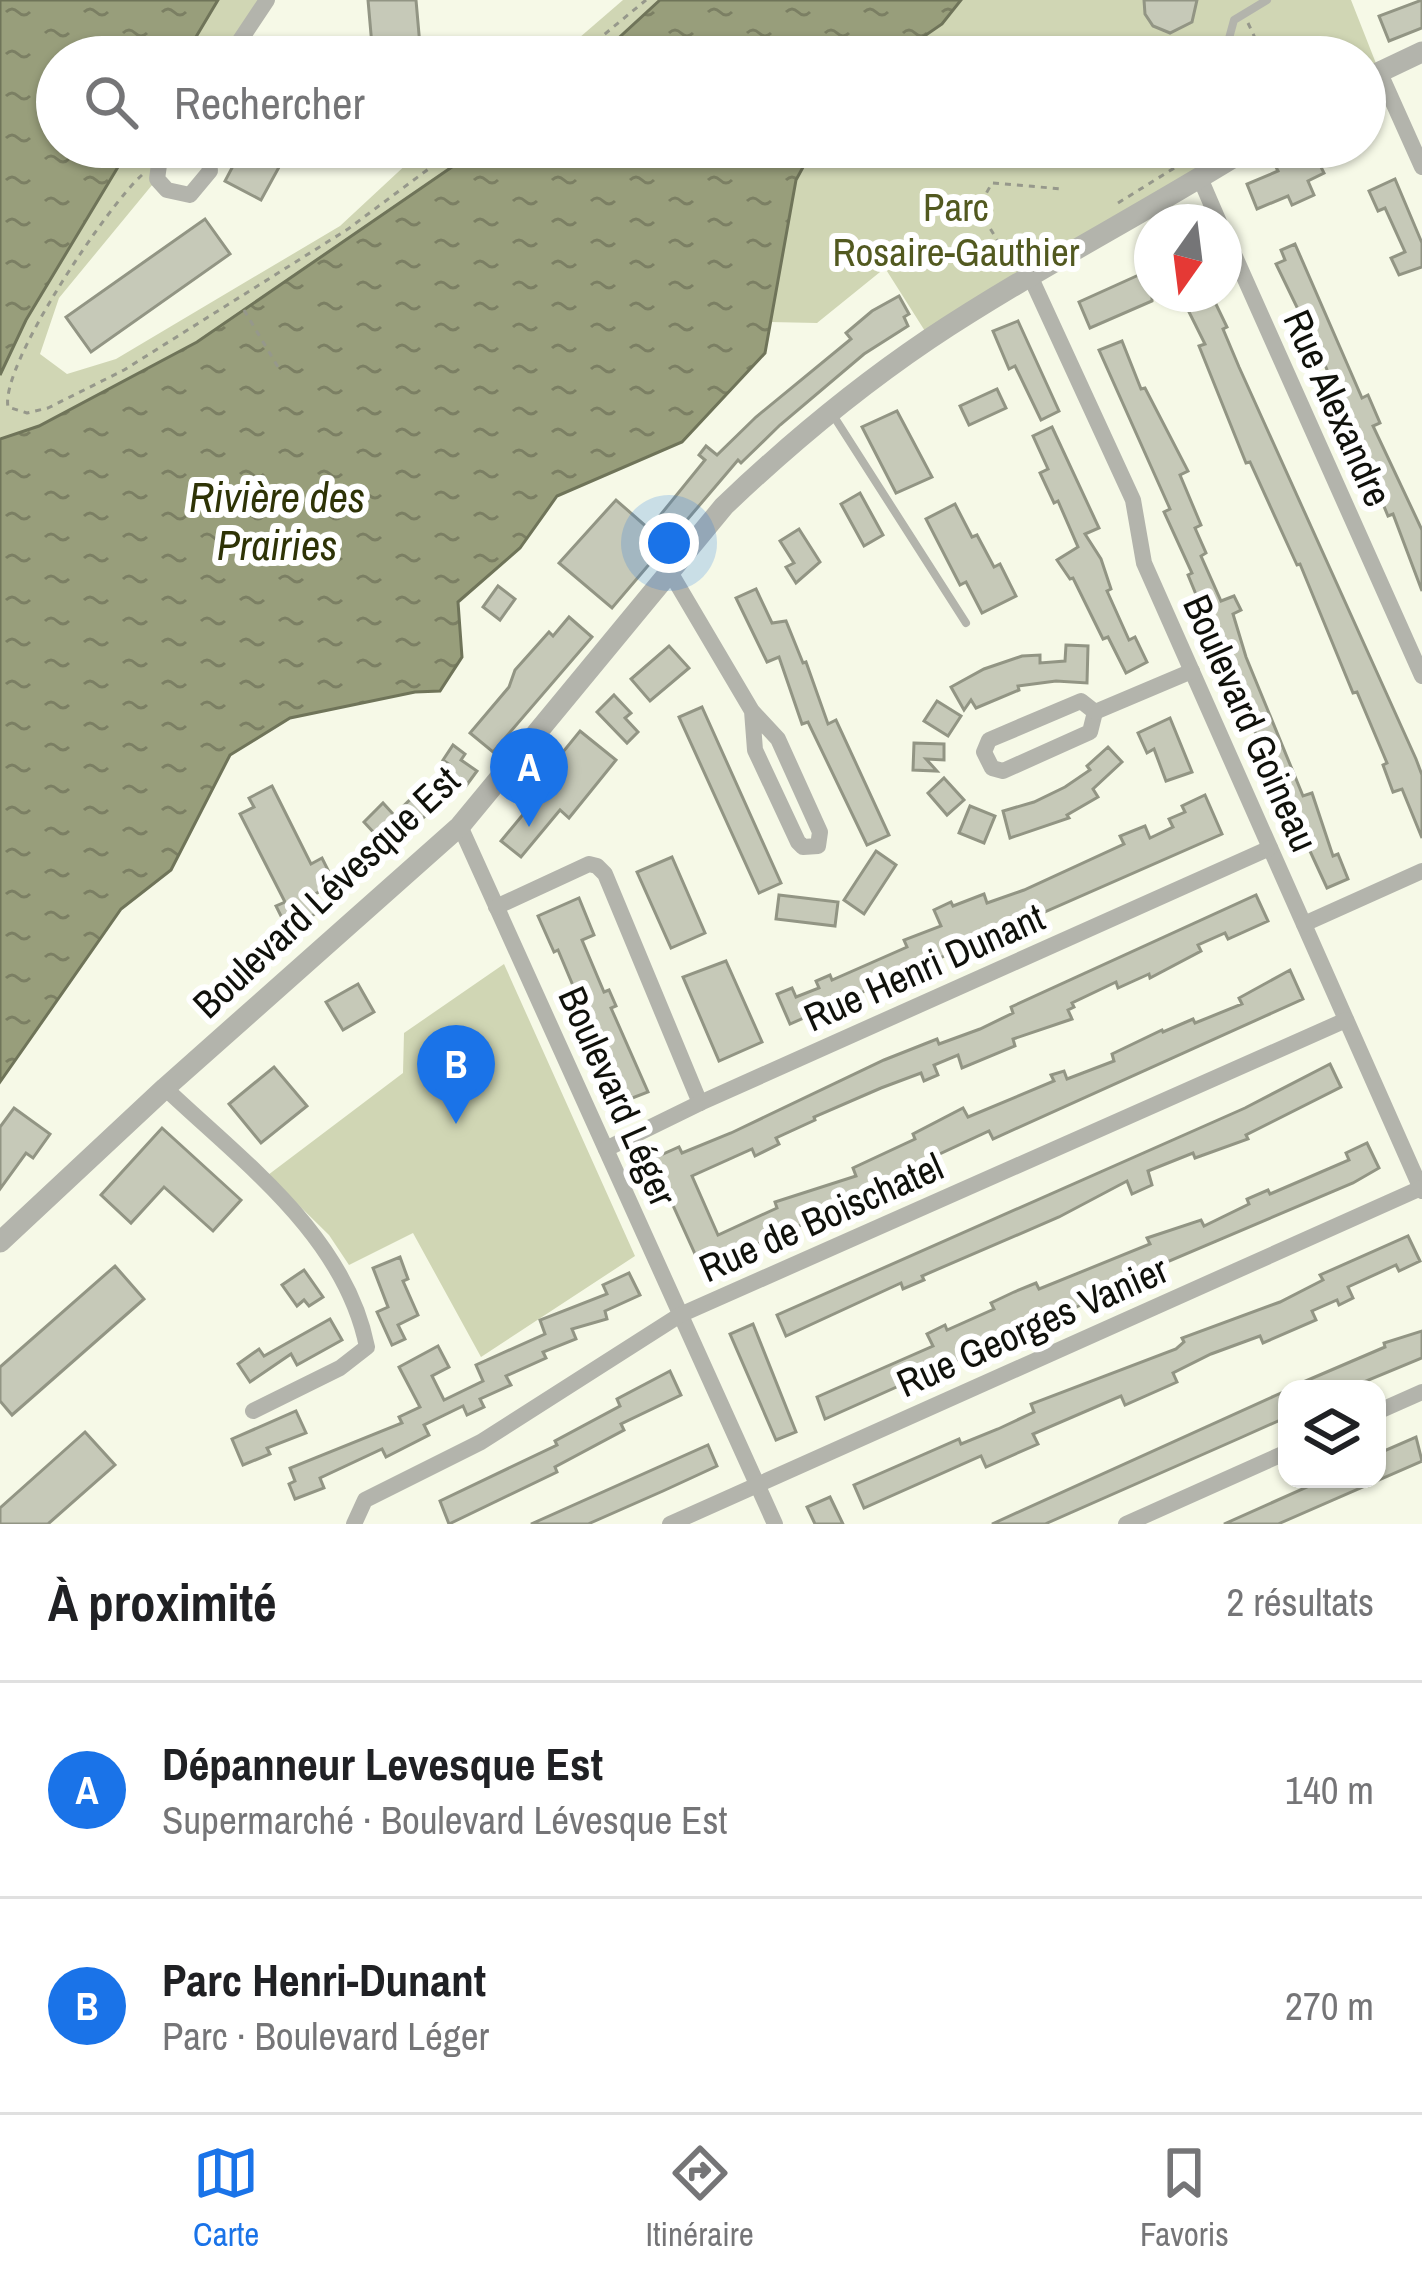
<!DOCTYPE html>
<html lang="fr">
<meta charset="utf-8">
<style>
:root{--surface:#fff;--page:#f6f6f6;--text:#202124;--muted:#757577;--line:#e0e0e0;--accent:#1a73e8}
body{margin:0;font-family:"Archivo Narrow",sans-serif;background:var(--page);color:var(--text)}
.controls{position:absolute;right:36px;bottom:36px;display:grid;overflow:hidden;border-radius:24px;box-shadow:0 3px 9px #0004}
.controls button{width:108px;height:108px;display:grid;place-items:center;padding:0;border:0;border-bottom:3px solid var(--line);background:var(--surface);color:var(--text);font:60px sans-serif}
.compass{position:absolute;left:1134px;top:204px;width:108px;height:108px;border-radius:50%;background:var(--surface);box-shadow:0 3px 9px #0004;rotate:194deg}
.you{position:absolute;left:669px;top:543px;width:42px;height:42px;margin:-30px;border:9px solid #fff;border-radius:50%;background:#1a73e8;box-shadow:0 0 0 18px #1a73e833}
.badge{display:grid;place-items:center;width:78px;height:78px;border-radius:50%;background:var(--accent);color:#fff;font-size:39px;font-weight:700}
.pin{position:absolute;translate:-50% -99px;filter:drop-shadow(0 3px 6px #0008)}
.pin::after{content:'';position:absolute;top:63px;width:42px;height:36px;background:inherit;clip-path:polygon(0 0,100% 0,50% 100%)}
.list{margin:0;padding:0;list-style:none}
h2{display:flex;justify-content:space-between;align-items:center;height:156px;margin:0;padding:0 48px;font-size:51px}
h2 small{font-size:39px;font-weight:400;color:var(--muted)}
.list li{display:grid;grid-template-columns:78px 1fr auto;gap:36px;align-items:center;box-sizing:border-box;height:216px;padding:0 48px;border-top:3px solid var(--line)}
.list b{display:block;font-size:45px;white-space:nowrap}
.list p{margin:0;font-size:39px;white-space:nowrap;color:var(--muted)}
.list em{font-size:39px;font-style:normal;color:var(--muted)}
.icon{flex:none;width:66px;height:66px;fill:none;stroke:currentColor;stroke-width:2;stroke-linecap:round;stroke-linejoin:round}
.map{position:relative;flex:none;width:1422px;height:1524px;overflow:hidden}
.search{position:absolute;background:var(--surface);box-shadow:0 3px 9px #0004;left:36px;right:36px;top:36px;height:132px;display:flex;align-items:center;gap:30px;box-sizing:border-box;padding:0 42px;border-radius:66px;color:var(--muted);font-size:45px}
.sheet{height:588px;background:var(--surface)}
nav{display:flex;justify-content:space-around;align-items:center;box-sizing:border-box;height:168px;border-top:3px solid var(--line);background:var(--surface);font-size:33px;color:var(--muted)}
nav a{display:grid;justify-items:center;gap:6px}
nav .on{color:var(--accent)}
.map>svg:first-child{display:block}
.green{fill:#d0d6b4}
.water{fill:url(#water-ripples);stroke:#6f7459;stroke-width:3}
.building{fill:#c6c9b8;stroke:#929584;stroke-width:3}
.lines{fill:none;stroke-linecap:round;stroke-linejoin:round}
.path{stroke:#96988b;stroke-width:3;stroke-dasharray:6 6;stroke-linecap:butt}
.service{stroke:#b3b4ac;stroke-width:8}
.minor{stroke:#b3b4ac;stroke-width:16}
.tertiary{stroke:#b3b4ac;stroke-width:21}
.labels{text-anchor:middle;dominant-baseline:central;stroke-width:12;stroke-linejoin:round;paint-order:stroke}
.park-label{font-size:39px;fill:#525920;stroke:#fff}
.street-label{font-size:39px;fill:#10110b;stroke:#fff}
.water-label{font-size:42px;font-style:italic;fill:#2e3306;stroke:#fff}
</style>
<div class="map">
<svg width="1422" height="1524" viewBox="0 0 1422 1524">
<defs>
<pattern id="water-ripples" width="26" height="14" patternUnits="userSpaceOnUse" patternTransform="scale(3)"><rect width="26" height="14" fill="#989e7b"/><path d="M2 4q2-2 4 0t4 0M15 11q2-2 4 0t4 0" fill="none" stroke="#7b7f63"/></pattern>
</defs>
<rect width="100%" height="100%" fill="#f6f9e7"/>
<!-- green -->
<g class="green">
<polygon points="218,0 267,0 229,57 184,57"/>
<polygon points="623,0 661,0 598,57 557,57"/>
<polygon points="961,0 1351,0 1379,71 1365,79 1365,57 894,57 942,24"/>
<polygon points="130,147 170,147 157,179 59,298 40,354 67,374 116,359 340,226 425,147 481,147 197,342 39,426 0,439 0,375 26,320"/>
<polygon points="814,147 1252,147 930,339 885,268 817,323 770,322 796,180"/>
<polygon points="504,964 635,1256 481,1357 413,1233 349,1265 329,1235 268,1175 403,1073 404,1033"/>
</g>
<!-- water -->
<g class="water">
<polygon points="0,0 218,0 184,57 57,57 57,147 130,147 26,320 0,375"/>
<polygon points="660,0 961,0 942,24 894,57 598,57"/>
<polygon points="481,147 814,147 796,180 765,353 682,442 557,496 520,548 458,602 462,657 440,691 415,692 290,718 230,755 171,870 121,909 0,1082 0,439 39,426 197,342"/>
</g>
<!-- building -->
<g class="building">
<polygon points="368,0 416,0 421,57 373,57"/>
<polygon points="1144,0 1197,0 1192,22 1170,33 1153,26 1145,14"/>
<polygon points="1422,0 1422,28 1389,41 1379,16"/>
<polygon points="243,147 290,147 261,200 225,181"/>
<polygon points="1318,147 1350,148 1318,161 1324,173 1308,181 1314,195 1292,205 1288,196 1257,209 1247,184 1278,171 1275,165"/>
<polygon points="1395,179 1422,243 1422,267 1399,275 1391,258 1405,252 1385,208 1378,211 1369,191"/>
<polygon points="205,219 230,254 91,352 66,317"/>
<polygon points="1295,244 1362,398 1368,395 1380,423 1373,426 1422,530 1422,591 1393,514 1388,516 1325,365 1276,264 1285,260 1281,250"/>
<polygon points="1152,269 1152,301 1090,328 1079,302"/>
<polygon points="899,296 909,314 904,317 908,326 864,354 780,425 741,463 738,460 612,608 559,563 616,500 649,529 705,460 699,455 706,446 717,455 756,417 851,339 846,333 872,311"/>
<polygon points="1213,298 1227,327 1223,329 1239,367 1416,759 1422,775 1422,838 1402,789 1393,792 1383,765 1387,763 1357,692 1353,693 1300,564 1297,565 1250,462 1246,463 1199,346 1205,344 1188,310"/>
<polygon points="1018,321 1059,411 1041,420 1015,366 1009,369 993,331"/>
<polygon points="1122,341 1141,389 1145,388 1188,471 1180,475 1201,525 1195,528 1206,553 1201,556 1221,601 1234,596 1241,610 1233,614 1246,657 1303,796 1312,793 1333,856 1338,854 1348,879 1327,888 1232,682 1188,575 1192,573 1164,512 1170,509 1099,350"/>
<polygon points="997,389 1006,408 969,425 960,406"/>
<polygon points="897,411 932,477 896,493 862,427"/>
<polygon points="1052,427 1099,528 1085,534 1101,559 1111,589 1107,591 1129,640 1135,637 1147,662 1126,673 1108,637 1103,639 1073,578 1070,579 1057,560 1078,547 1058,501 1054,503 1040,473 1048,469 1033,436"/>
<polygon points="860,493 883,535 864,546 841,504"/>
<polygon points="955,504 972,537 977,535 994,567 1000,564 1016,596 982,613 966,582 960,585 926,519"/>
<polygon points="799,529 820,562 796,583 786,567 794,563 780,541"/>
<polygon points="498,586 515,599 500,620 483,607"/>
<polygon points="756,589 772,623 786,621 803,663 806,662 828,724 836,720 889,835 867,845 808,722 802,724 779,657 767,662 736,598"/>
<polygon points="569,617 592,637 493,752 470,733 509,687 515,670 549,632 553,636"/>
<polygon points="1066,645 1088,646 1087,683 1056,681 1018,686 1019,690 976,708 971,700 964,710 951,687 984,669 1022,656 1040,655 1040,663 1065,661"/>
<polygon points="669,646 689,668 650,701 631,679"/>
<polygon points="614,695 631,713 625,718 638,732 627,743 597,712"/>
<polygon points="937,701 961,716 948,736 924,721"/>
<polygon points="702,707 781,883 759,893 679,717"/>
<polygon points="1170,718 1192,772 1166,781 1154,749 1147,753 1138,733"/>
<polygon points="580,731 616,760 569,818 560,810 521,857 501,841 540,794 533,789"/>
<polygon points="914,743 944,744 944,760 926,759 937,771 913,770"/>
<polygon points="453,745 465,754 461,760 477,771 466,786 445,772 450,765 443,760"/>
<polygon points="1108,747 1122,762 1093,789 1098,797 1067,815 1069,818 1010,838 1003,811 1034,802 1065,787 1090,770 1087,766"/>
<polygon points="944,778 964,800 947,815 928,793"/>
<polygon points="272,786 311,864 322,858 335,884 313,895 321,911 287,928 276,906 285,902 240,814 254,807 249,798"/>
<polygon points="418,792 434,809 387,847 364,822 383,803 394,815"/>
<polygon points="1205,795 1222,834 790,1024 777,994 792,988 796,997 819,988 816,981 830,975 832,980 907,947 904,940 941,926 934,910 951,902 953,906 984,894 987,903 1024,890 1124,844 1120,836 1145,826 1150,838 1173,827 1169,819 1185,812 1182,806"/>
<polygon points="970,806 995,816 984,843 959,833"/>
<polygon points="876,851 896,865 864,914 844,900"/>
<polygon points="672,857 705,933 671,948 637,872"/>
<polygon points="779,895 838,902 835,926 776,919"/>
<polygon points="1256,895 1268,921 1228,939 1225,933 1198,945 1201,951 1150,978 1149,974 1118,988 1116,982 1072,1003 1074,1007 1068,1010 1072,1019 1013,1039 1015,1046 962,1068 958,1055 934,1065 938,1075 924,1081 921,1073 881,1088 814,1117 815,1120 776,1138 779,1144 755,1156 752,1149 692,1176 718,1235 777,1208 775,1202 856,1176 853,1168 915,1139 913,1134 963,1108 968,1117 1054,1081 1051,1075 1064,1071 1067,1079 1114,1061 1112,1054 1162,1030 1163,1032 1193,1019 1195,1023 1242,1004 1239,998 1290,970 1303,999 993,1139 989,1131 914,1166 918,1173 729,1257 732,1263 705,1276 652,1159 679,1147 682,1153 731,1133 884,1060 937,1039 939,1044 980,1029 1013,1013 1011,1007"/>
<polygon points="579,898 594,935 582,940 604,992 609,990 616,1006 611,1008 648,1092 622,1102 558,950 554,952 538,916"/>
<polygon points="726,961 762,1042 719,1061 683,977"/>
<polygon points="358,984 374,1012 343,1030 326,1002"/>
<polygon points="1330,1064 1341,1087 1246,1135 1248,1139 1195,1158 1193,1153 1148,1171 1152,1185 1132,1194 1127,1181 1059,1217 922,1276 924,1280 903,1289 901,1283 786,1336 777,1315 1245,1108"/>
<polygon points="274,1067 307,1106 261,1143 229,1104"/>
<polygon points="14,1108 50,1134 33,1158 26,1153 0,1189 0,1127"/>
<polygon points="162,1128 241,1200 213,1231 164,1187 131,1223 101,1195"/>
<polygon points="1367,1143 1379,1168 1353,1183 1148,1270 1150,1274 1063,1313 1060,1306 1020,1322 994,1335 997,1342 825,1419 817,1397 933,1346 927,1334 945,1325 947,1330 994,1309 991,1303 1014,1292 1036,1283 1039,1289 1150,1244 1147,1238 1201,1220 1204,1226 1249,1204 1247,1199 1268,1190 1270,1194 1349,1160 1346,1153"/>
<polygon points="1408,1236 1420,1261 1399,1271 1396,1265 1348,1287 1353,1298 1339,1305 1337,1300 1312,1311 1316,1320 1263,1343 1260,1336 1211,1354 1173,1373 1177,1382 1125,1405 1121,1396 1033,1434 1038,1444 986,1467 981,1456 864,1508 854,1485 959,1439 961,1444 998,1429 1034,1412 1031,1404 1176,1349 1184,1342 1182,1338 1280,1302 1323,1280 1320,1275"/>
<polygon points="400,1257 408,1279 403,1281 418,1315 398,1325 405,1339 392,1345 377,1312 388,1307 373,1268"/>
<polygon points="115,1266 144,1299 12,1415 0,1401 0,1367"/>
<polygon points="304,1270 323,1297 309,1306 304,1300 297,1306 282,1285"/>
<polygon points="629,1273 640,1295 605,1311 607,1319 572,1329 576,1339 543,1352 546,1358 506,1376 511,1385 480,1399 484,1407 467,1415 463,1406 424,1425 429,1435 386,1457 382,1449 320,1478 324,1488 295,1499 289,1484 295,1481 290,1468 402,1423 399,1417 420,1407 399,1367 438,1346 449,1367 432,1376 444,1400 483,1381 476,1365 545,1334 540,1320 607,1294 603,1285"/>
<polygon points="330,1319 342,1340 297,1365 291,1354 250,1382 238,1364 259,1349 264,1356"/>
<polygon points="753,1324 796,1432 776,1440 730,1334"/>
<polygon points="1422,1331 1422,1358 1347,1389 1287,1389 1385,1347 1384,1343"/>
<polygon points="670,1371 681,1395 621,1424 624,1430 555,1467 557,1472 449,1524 440,1501 557,1445 555,1441 620,1406 617,1399"/>
<polygon points="1281,1393 1287,1417 1240,1438 1045,1524 992,1524"/>
<polygon points="296,1411 306,1433 267,1448 270,1454 243,1465 232,1439"/>
<polygon points="85,1432 115,1465 48,1524 0,1524 0,1508"/>
<polygon points="1416,1437 1422,1461 1278,1524 1224,1524 1325,1479 1377,1479 1377,1454"/>
<polygon points="708,1445 717,1466 663,1491 588,1524 531,1524"/>
<polygon points="830,1497 843,1524 815,1524 807,1507"/>
</g>
<g class="lines">
<!-- path -->
<g class="path">
<polyline points="1248,23 1264,57"/>
<polyline points="577,57 646,0"/>
<path d="M142,175C108,205 0,365 8,407L27,413L48,408L124,370L348,229L458,147"/>
<polyline points="1118,203 1208,147"/>
<polyline points="1012,265 978,208 992,183 1063,189"/>
<polyline points="244,310 281,372"/>
</g>
<!-- service -->
<g class="service">
<polyline points="1228,42 1234,20 1267,0"/>
<polyline points="831,412 966,623"/>
</g>
<!-- minor -->
<g class="minor">
<polyline points="229,57 267,0"/>
<polyline points="1379,71 1422,167"/>
<polyline points="170,147 159,165 157,179 167,190 190,195 210,171 207,147"/>
<polyline points="1200,178 1219,222"/>
<polyline points="1224,232 1422,676"/>
<polyline points="1031,278 1133,500 1144,563 1422,1191"/>
<polyline points="670,572 752,711 778,739 820,832 818,846 803,847 798,842 755,750 752,711"/>
<polygon points="1081,701 1095,712 1090,732 1003,771 992,768 984,752 989,740"/>
<polyline points="1095,712 1192,671"/>
<polyline points="460,826 775,1524"/>
<polyline points="496,907 589,864 597,866 605,874 700,1103"/>
<polyline points="1304,924 1422,871"/>
<path d="M165,1088C243,1162 345,1236 367,1347L340,1368L253,1411"/>
<polyline points="606,1149 700,1103 1270,848"/>
<polyline points="1377,1412 1422,1392"/>
<polyline points="354,1524 365,1500 481,1442 680,1315 1346,1020"/>
<polyline points="670,1524 1421,1188"/>
<polyline points="1126,1524 1287,1452"/>
</g>
<!-- tertiary -->
<g class="tertiary">
<polyline points="1365,79 1422,52"/>
<path d="M0,1242L165,1088L460,826L724,506C788,445 855,389 929,339C1033,270 1145,213 1250,147"/>
</g>
</g>
<g class="labels">
<!-- park labels -->
<g class="park-label">
<text x="956" y="207">Parc<tspan x="956" dy="45">Rosaire-Gauthier</tspan></text>
</g>
<!-- street labels -->
<g class="street-label">
<text transform="translate(1338 408) rotate(66)">Rue Alexandre</text>
<text transform="translate(1251 723) rotate(66)">Boulevard Goineau</text>
<text transform="translate(326 892) rotate(-43)">Boulevard Lévesque Est</text>
<text transform="translate(924 967) rotate(-24)">Rue Henri Dunant</text>
<text transform="translate(618 1096) rotate(66)">Boulevard Léger</text>
<text transform="translate(821 1217) rotate(-24)">Rue de Boischatel</text>
<text transform="translate(1032 1326) rotate(-24)">Rue Georges Vanier</text>
</g>
<!-- water labels -->
<g class="water-label">
<text x="277" y="497">Rivière des<tspan x="277" dy="48">Prairies</tspan></text>
</g>
</g>
</svg>
<div class="controls">
<button><svg class="icon" aria-label="layers" viewBox="0 0 24 24"><path d="M12 4l9 5-9 5-9-5zM3 14l9 5 9-5"/></svg></button>
</div>
<svg class="compass" viewBox="-18 -18 36 36"><path d="M0-13l5 13h-10z" fill="#e53935"/><path d="M0 13l5-13h-10z" fill="#757577"/></svg>
<div class="you"></div>
<div class="pin badge" style="left:529px;top:827px">A</div>
<div class="pin badge" style="left:456px;top:1124px">B</div>
<div class="search"><svg class="icon" aria-label="search" viewBox="0 0 24 24"><circle cx="10" cy="10" r="6"/><path d="M15 15l6 6"/></svg>Rechercher</div>
</div>
<section class="sheet">
<h2>À proximité<small>2 résultats</small></h2>
<ul class="list">
<li><span class="badge">A</span><div><b>Dépanneur Levesque Est</b><p>Supermarché · Boulevard Lévesque Est</p></div><em>140 m</em></li>
<li><span class="badge">B</span><div><b>Parc Henri-Dunant</b><p>Parc · Boulevard Léger</p></div><em>270 m</em></li>
</ul>
</section>
<nav>
<a class="on"><svg class="icon" aria-label="map" viewBox="0 0 24 24"><path d="M3 6l6-2 6 2 6-2v14l-6 2-6-2-6 2zM9 4v14M15 6v14"/></svg>Carte</a>
<a><svg class="icon" aria-label="directions" viewBox="0 0 24 24"><path d="M12 3l9 9-9 9-9-9zM9 14v-3h6M13 9l2 2-2 2"/></svg>Itinéraire</a>
<a><svg class="icon" aria-label="saved" viewBox="0 0 24 24"><path d="M7 4h10v16l-5-4-5 4z"/></svg>Favoris</a>
</nav>
